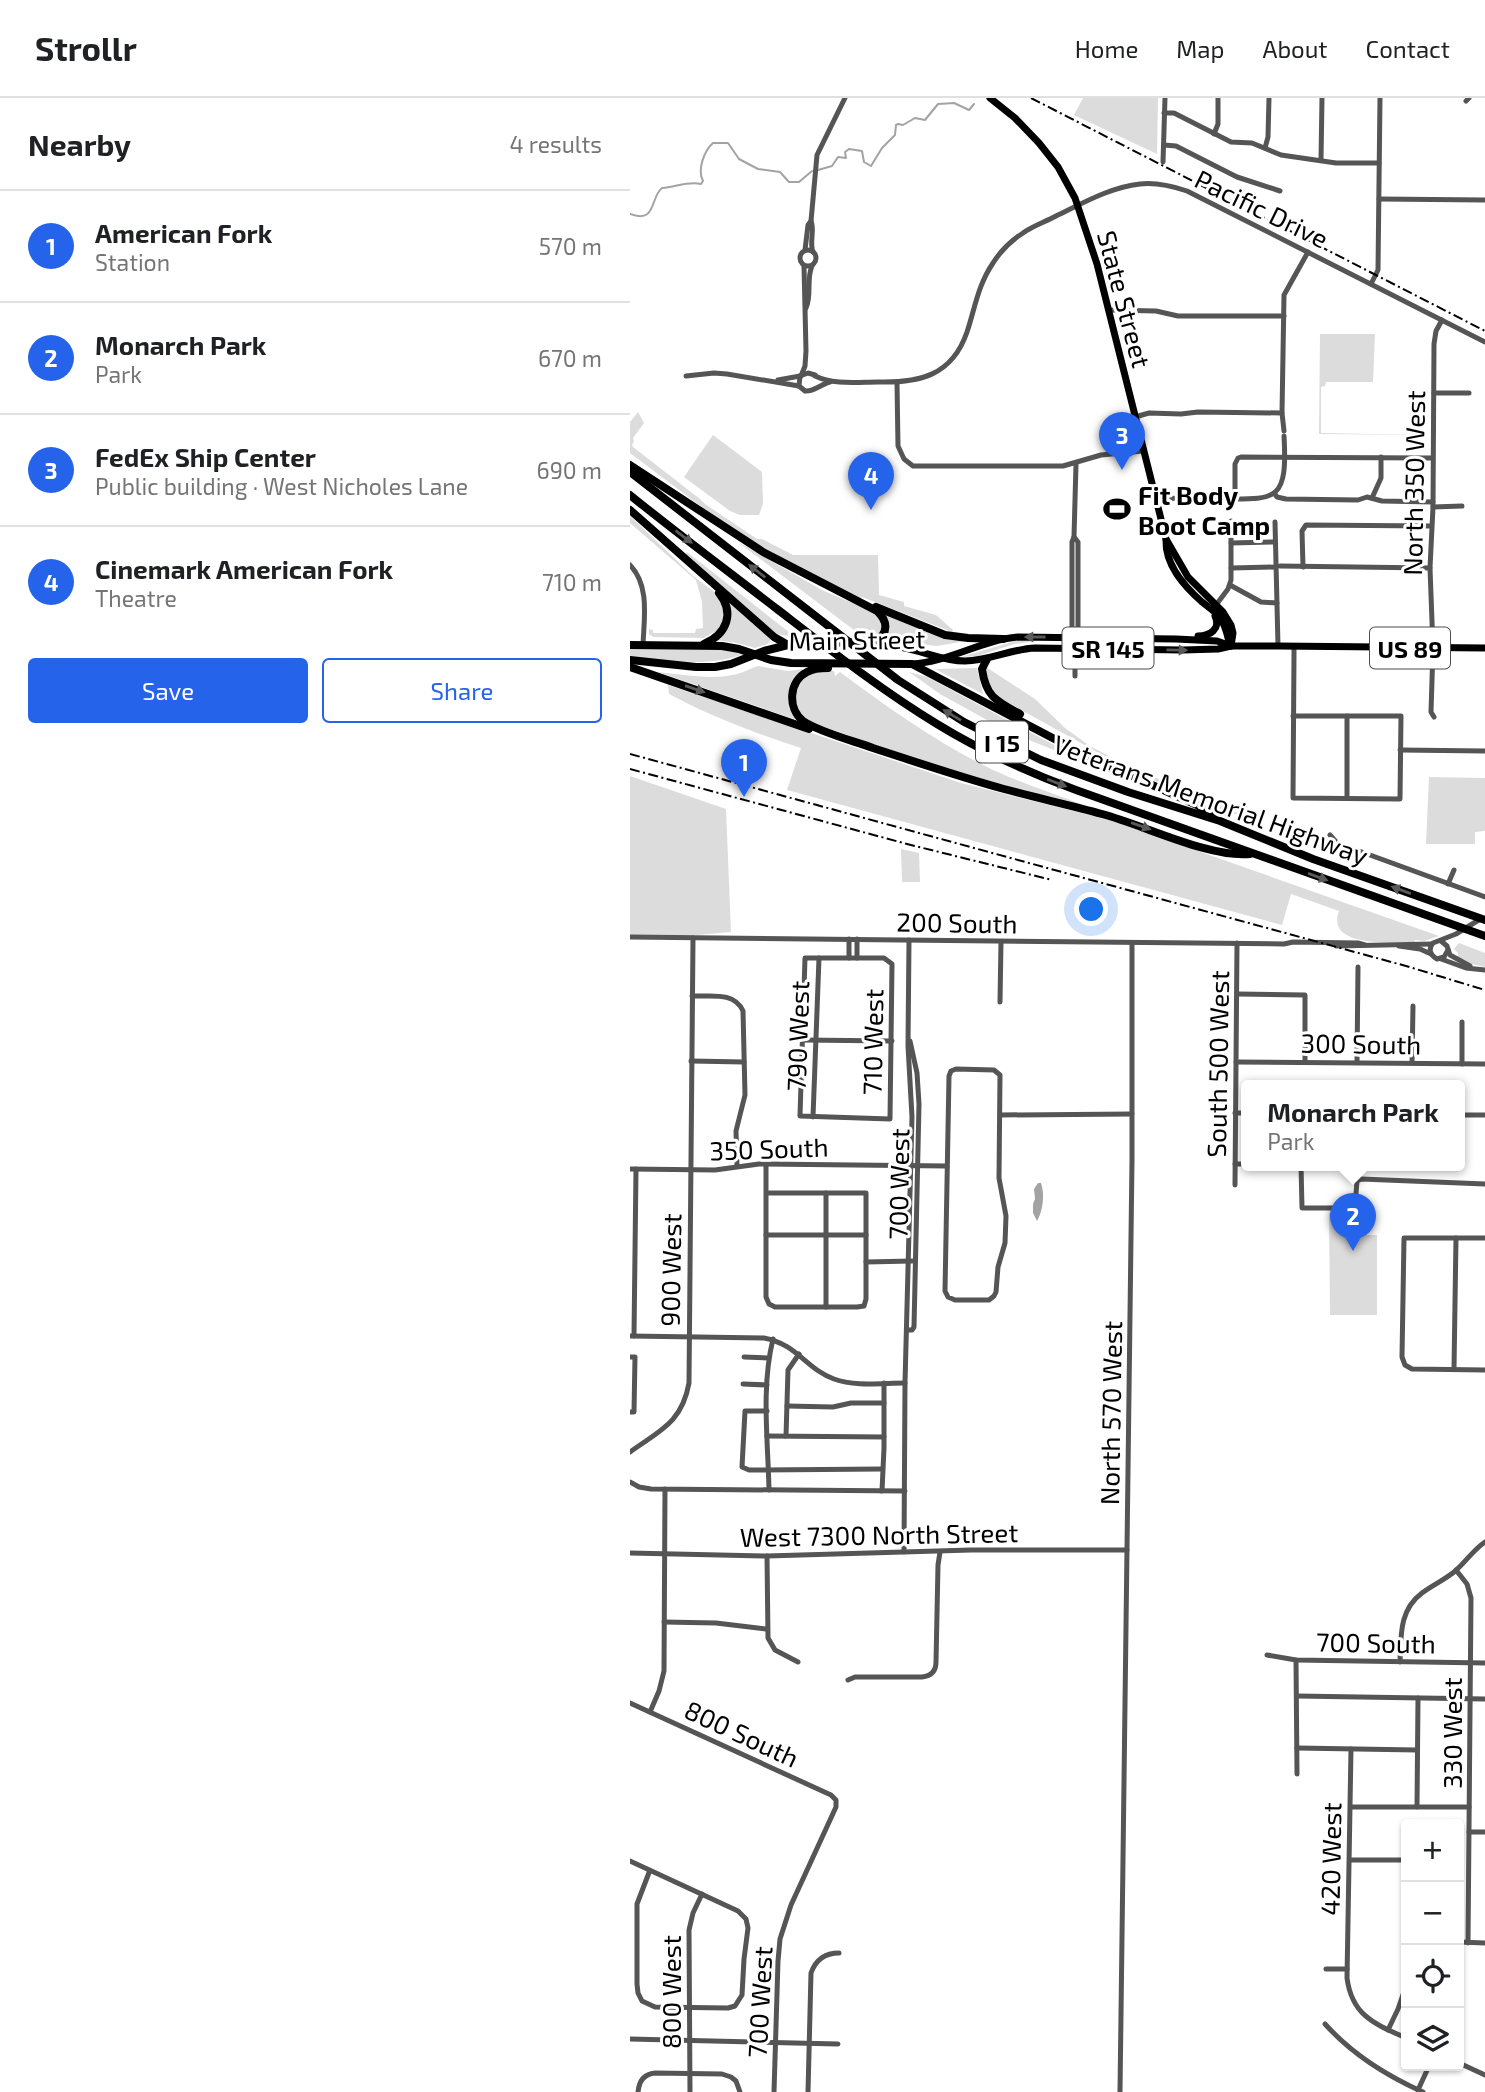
<!DOCTYPE html>
<meta charset="utf-8">
<style>
:root{--surface:#fff;--page:#f2f2f2;--text:#202124;--muted:#757577;--line:#e0e0e0;--accent:#2563eb}
body{margin:0;font-family:"Exo 2",sans-serif;background:var(--page);color:var(--text)}
.controls{position:absolute;right:21px;bottom:21px;display:grid;overflow:hidden;border-radius:7px;box-shadow:0 2px 5px #0004}
.controls button{width:63px;height:63px;display:grid;place-items:center;padding:0;border:0;border-bottom:2px solid var(--line);background:var(--surface);color:var(--text);font:35px sans-serif}
.you{position:absolute;left:462px;top:812px;width:24px;height:24px;margin:-18px;border:5px solid #fff;border-radius:50%;background:#1a73e8;box-shadow:0 0 0 10px #1a73e833}
.badge{display:grid;place-items:center;width:46px;height:46px;border-radius:50%;background:var(--accent);color:#fff;font-size:23px;font-weight:700}
.pin{position:absolute;translate:-50% -58px;filter:drop-shadow(0 2px 4px #0008)}
.pin::after{content:'';position:absolute;top:37px;width:24px;height:21px;background:inherit;clip-path:polygon(0 0,100% 0,50% 100%)}
.popup{position:absolute;left:611px;top:982px;width:224px;height:91px;box-sizing:border-box;display:grid;place-content:center;border-radius:7px;background:var(--surface);filter:drop-shadow(0 2px 5px #0005);font-size:23px;white-space:nowrap;color:var(--muted)}
.popup b{font-size:26px;color:var(--text)}
.popup::after{content:'';position:absolute;left:50%;top:100%;margin-left:-14px;border:14px solid transparent;border-top-color:var(--surface)}
.list{margin:0;padding:0;list-style:none}
h2{display:flex;justify-content:space-between;align-items:center;height:91px;margin:0;padding:0 28px;font-size:30px}
h2 small{font-size:23px;font-weight:400;color:var(--muted)}
.list li{display:grid;grid-template-columns:46px 1fr auto;gap:21px;align-items:center;box-sizing:border-box;height:112px;padding:0 28px;border-top:2px solid var(--line)}
.list b{display:block;font-size:26px;white-space:nowrap}
.list p{margin:0;font-size:23px;white-space:nowrap;color:var(--muted)}
.list em{font-size:23px;font-style:normal;color:var(--muted)}
.actions{display:flex;gap:14px;padding:21px 28px}
.actions a{flex:1;padding:16px 0;border:2px solid var(--accent);border-radius:7px;text-align:center;font-size:24px;color:var(--accent)}
.actions .main{background:var(--accent);color:#fff}
.icon{flex:none;width:38px;height:38px;fill:none;stroke:currentColor;stroke-width:2;stroke-linecap:round;stroke-linejoin:round}
.map{position:relative;flex:none;width:855px;height:1994px;overflow:hidden}
header{display:flex;align-items:center;gap:42px;box-sizing:border-box;height:98px;padding:0 35px;background:var(--surface);border-bottom:2px solid var(--line)}
header strong{font-size:33px}
nav{display:flex;gap:38px;margin-inline-start:auto;font-size:24px}
main{display:flex}
aside{flex:1;background:var(--surface)}
.map>svg:first-child{display:block}
.green{fill:#dcdcdc}
.water{fill:#a3a3a3}
.lines{fill:none;stroke-linecap:round;stroke-linejoin:round}
.stream{stroke:#a3a3a3;stroke-width:2}
.minor{stroke:#555;stroke-width:5}
.major{stroke:#000;stroke-width:7}
.highway{stroke:#000;stroke-width:8}
.rail{stroke:#000;stroke-width:2;stroke-dasharray:10 3.5 2 3.5;stroke-linecap:butt}
.oneway{fill:#595959}
.labels{text-anchor:middle;dominant-baseline:central;stroke-width:6;stroke-linejoin:round;paint-order:stroke}
.shield{fill:#fff;stroke:#4c4c4c;stroke-width:2}
.shield-label{font-size:24px;font-weight:bold;fill:#000}
.street-label{font-size:26px;fill:#000;stroke:#fff}
.poi-label{font-size:26px;font-weight:bold;fill:#000;stroke:#fff;text-anchor:start}
</style>
<header>
<strong>Strollr</strong>
<nav><a>Home</a><a>Map</a><a>About</a><a>Contact</a></nav>
</header>
<main>
<aside>
<h2>Nearby<small>4 results</small></h2>
<ul class="list">
<li><span class="badge">1</span><div><b>American Fork</b><p>Station</p></div><em>570 m</em></li>
<li><span class="badge">2</span><div><b>Monarch Park</b><p>Park</p></div><em>670 m</em></li>
<li><span class="badge">3</span><div><b>FedEx Ship Center</b><p>Public building · West Nicholes Lane</p></div><em>690 m</em></li>
<li><span class="badge">4</span><div><b>Cinemark American Fork</b><p>Theatre</p></div><em>710 m</em></li>
</ul>
<div class="actions"><a class="main">Save</a><a>Share</a></div>
</aside>
<div class="map">
<svg width="855" height="1994" viewBox="0 0 855 1994">
<rect width="100%" height="100%" fill="#fff"/>
<!-- green -->
<g class="green">
<polygon points="453,0 528,0 527,56 444,17"/>
<polygon points="690,236 745,236 743,284 696,284 695,288 691,289 691,335 797,337 689,336"/>
<polygon points="8,314 14,325 3,340 4,343 2,347 3,349 70,401 75,406 127,441 132,441 163,457 248,457 249,497 274,504 274,508 306,517 323,532 322,534 232,499 231,500 165,468 114,438 81,416 0,355 0,324"/>
<polygon points="83,337 132,374 133,406 129,417 110,417 100,413 54,379"/>
<polygon points="0,418 63,478 86,495 94,510 93,524 86,535 84,534 74,540 23,539 19,536 19,531 23,532 23,535 65,535 66,531 73,530 72,504 66,482 0,425"/>
<polygon points="108,444 192,492 241,513 251,521 253,531 247,539 246,537 233,539"/>
<polygon points="57,454 165,539 146,536 56,456"/>
<polygon points="97,503 141,542 138,545 143,544 125,550 107,545 85,542 92,540 90,540"/>
<polygon points="255,516 336,543 307,548 252,542 258,523"/>
<polygon points="385,543 407,543 384,546 348,558 331,559"/>
<path d="M0,549L94,552L114,556C77,570 38,562 0,559Z"/>
<path d="M128,568L158,573L173,571C157,586 154,603 167,622L28,574C52,576 78,582 102,577C111,576 119,571 128,568Z"/>
<polygon points="356,569 405,601 435,630 460,648 492,665 629,724 629,726 538,689 485,664 368,599 358,585"/>
<polygon points="347,570 353,596 305,571"/>
<path d="M186,573H204L205,578L210,574C256,608 303,642 355,668C385,683 419,694 451,706L381,689L302,666L177,623L170,618L163,594L176,575Z"/>
<polygon points="279,574 297,579 441,656 486,676 486,677 377,633 310,596"/>
<path d="M38,587L331,685L480,722L809,838L794,843L785,842L784,844C763,844 695,850 709,813L661,796L652,827L157,692L171,650C125,635 82,619 39,596Z"/>
<polygon points="0,678 96,711 101,834 55,838 0,837"/>
<polygon points="799,679 855,680 855,733 845,734 845,746 796,746"/>
<polygon points="271,751 289,755 290,784 272,784"/>
<polygon points="829,845 855,855 855,869 841,866 828,860 828,855 824,851"/>
<polygon points="699,1115 719,1115 719,1137 747,1137 747,1217 700,1217"/>
</g>
<!-- water -->
<path class="water" d="M408,1085H411C415,1096 413,1113 407,1123L403,1115V1106L405,1101L404,1091Z"/>
<g class="lines">
<!-- stream -->
<g class="stream">
<polyline points="188,72 202,68 208,59 216,60 215,54 219,51 232,53 234,64 241,68 252,50 265,37 266,27 268,26 273,27 285,20 295,22 308,6 324,5 339,12 344,6"/>
<path d="M0,116C27,126 20,99 32,90C46,89 58,83 71,86L73,83C67,72 74,53 83,45H98L109,61L128,71L150,74L159,84H169L182,73"/>
</g>
<!-- minor -->
<g class="minor">
<polyline points="836,3 839,0"/>
<polyline points="534,15 544,15 601,44 622,45 651,57 706,65 749,65"/>
<polyline points="584,36 588,26 588,0"/>
<polyline points="534,47 546,48 607,79 650,93"/>
<polyline points="635,50 638,39 639,0"/>
<polyline points="691,62 692,0"/>
<polyline points="533,64 535,0"/>
<polyline points="749,101 855,102"/>
<path d="M181,123C185,133 179,144 183,154"/>
<circle cx="178" cy="160" r="8"/>
<polyline points="175,152 178,127 181,123 187,57 215,0"/>
<polyline points="741,186 748,172 750,0"/>
<path d="M176,210C182,197 176,181 182,168"/>
<polyline points="479,212 526,213 548,218 654,218"/>
<polyline points="56,278 84,275 97,276 169,288"/>
<path d="M170,278L169,288L175,293C184,294 191,286 200,284"/>
<polyline points="171,278 175,268 176,253 174,168"/>
<path d="M185,278C204,287 227,284 248,284C289,285 322,278 337,234C345,210 348,187 363,165C370,154 382,142 393,135C403,128 415,124 426,118C453,105 481,89 510,86C527,84 542,88 557,93L855,244"/>
<polyline points="148,282 170,278 178,275 185,277"/>
<polyline points="267,285 268,348 274,361 283,368 433,368 471,357 513,353"/>
<polyline points="804,295 839,295"/>
<polyline points="505,319 519,315 551,316 568,314 652,315"/>
<polyline points="654,333 652,315 654,197 678,154"/>
<polyline points="644,395 647,399 656,401 728,402 737,399 752,403 803,404"/>
<polyline points="525,400 581,401"/>
<polyline points="742,400 751,380 751,359"/>
<path d="M584,401C645,401 658,407 654,338"/>
<polyline points="605,401 605,366 608,360 611,359 802,360"/>
<polyline points="803,409 832,408"/>
<polyline points="645,424 648,548"/>
<polyline points="444,439 448,444 448,539 445,550 445,578"/>
<polyline points="601,445 645,444"/>
<path d="M0,467C20,488 14,520 13,547"/>
<polyline points="650,468 800,470"/>
<polyline points="673,469 672,433 676,427 801,428"/>
<polyline points="601,470 646,469"/>
<polyline points="600,487 631,504 647,505"/>
<polyline points="586,507 598,491 601,482 601,423"/>
<polyline points="445,550 442,539 442,444 444,439 446,366"/>
<polyline points="663,618 771,618 770,701 663,700 664,556 664,548"/>
<polyline points="804,619 801,614 803,550 800,470 803,409 804,246 806,233 812,222"/>
<polyline points="770,652 855,653"/>
<polyline points="717,700 717,618"/>
<polyline points="700,737 707,745 855,799"/>
<polyline points="818,786 824,772"/>
<polyline points="0,839 654,846 663,844 728,845 735,847"/>
<polyline points="811,843 817,848 820,857 840,868"/>
<polyline points="706,848 802,846"/>
<polyline points="769,848 790,851 801,856"/>
<path d="M818,852L814,859L807,861C800,857 798,851 803,845L826,836L852,820"/>
<polygon points="175,860 254,860 262,866 260,1021 170,1018"/>
<polyline points="219,860 219,841"/>
<polyline points="227,860 227,841"/>
<polyline points="811,861 836,870 855,872"/>
<polyline points="607,896 675,897 675,963"/>
<path d="M62,898C80,899 104,893 113,913L115,997L106,1033L107,1068"/>
<polyline points="370,904 371,844"/>
<polyline points="173,942 262,943"/>
<polyline points="61,963 114,964"/>
<polyline points="606,964 855,966"/>
<polyline points="727,964 728,869"/>
<polyline points="782,965 783,908"/>
<polyline points="832,966 832,924"/>
<polygon points="326,971 364,972 370,977 369,1080 376,1118 375,1145 368,1169 366,1194 364,1198 359,1202 325,1202 318,1199 315,1193 319,978 321,973"/>
<polyline points="605,1015 616,1015"/>
<polyline points="370,1017 502,1016"/>
<polyline points="830,1017 855,1017"/>
<polyline points="183,1019 189,860"/>
<polyline points="136,1066 136,1199 139,1206 145,1209 227,1209 234,1208 236,1201 236,1095 136,1095"/>
<polyline points="605,1066 616,1066"/>
<polyline points="671,1067 672,1110 721,1110 725,1108 727,1083 731,1081 855,1086"/>
<polyline points="0,1071 85,1072 129,1066 317,1068"/>
<polyline points="605,1087 607,845"/>
<polyline points="196,1095 196,1209"/>
<polyline points="136,1137 236,1137"/>
<polyline points="855,1140 774,1140 772,1259 775,1267 782,1271 855,1272"/>
<polyline points="236,1164 282,1163"/>
<polyline points="277,1232 282,1232 284,1229 289,1006 287,975 280,943"/>
<path d="M0,1238L134,1240C167,1246 176,1271 204,1281C225,1289 253,1285 275,1285"/>
<polyline points="4,1238 6,1071"/>
<polyline points="0,1259 5,1259 4,1314 0,1314"/>
<polyline points="114,1259 138,1260"/>
<polyline points="824,1271 826,1140"/>
<polyline points="113,1286 137,1287"/>
<polyline points="157,1308 203,1309 221,1305 254,1305"/>
<polyline points="137,1313 115,1313 112,1369 119,1372 252,1371"/>
<polyline points="137,1338 254,1339"/>
<polyline points="156,1338 158,1272 169,1256"/>
<path d="M0,1354C29,1333 52,1325 59,1285L63,840"/>
<polyline points="0,1384 9,1389 21,1391 275,1393"/>
<path d="M139,1392C138,1342 131,1290 143,1241"/>
<polyline points="252,1393 254,1350 254,1285"/>
<polyline points="274,1454 275,1285 282,1019 278,948 279,842"/>
<polyline points="0,1455 137,1458 341,1452 497,1452"/>
<polyline points="137,1458 138,1540 145,1552 168,1564"/>
<polyline points="826,1472 837,1486 841,1500 838,1845"/>
<polyline points="34,1524 86,1525 136,1531"/>
<polyline points="637,1557 666,1562 855,1565"/>
<polyline points="666,1562 667,1676"/>
<path d="M770,1564C771,1538 769,1512 792,1495C803,1487 814,1482 824,1474C835,1465 843,1452 855,1444"/>
<path d="M218,1582L225,1579H292C301,1578 306,1573 306,1564L308,1467L310,1454"/>
<polyline points="667,1598 855,1601"/>
<polyline points="0,1605 201,1697 206,1702 206,1709 161,1807 150,1841 148,1863 144,1994"/>
<polyline points="20,1614 29,1593 34,1573 35,1391"/>
<polyline points="667,1650 787,1652"/>
<path d="M721,1651L717,1880C722,1918 745,1926 776,1940"/>
<polyline points="721,1709 839,1709"/>
<polyline points="787,1709 788,1600"/>
<polyline points="839,1734 855,1734"/>
<polyline points="721,1762 776,1762"/>
<polyline points="0,1763 108,1813 116,1821 118,1830 114,1861 112,1897 105,1908 98,1910 25,1909 12,1903 8,1895 7,1886 7,1806 20,1772"/>
<polyline points="829,1844 855,1845"/>
<polyline points="696,1871 717,1871"/>
<path d="M695,1926C721,1955 757,1978 793,1994"/>
<polyline points="758,1932 768,1911 776,1888"/>
<polyline points="0,1941 208,1946"/>
<polyline points="829,1965 855,1977"/>
<polyline points="788,1992 799,1968"/>
<path d="M8,1994C9,1983 14,1976 25,1975L92,1976L101,1979L106,1983L110,1994"/>
<polyline points="60,1994 59,1832 63,1815 72,1796"/>
<path d="M178,1994L181,1875C186,1861 195,1855 209,1855"/>
<polyline points="490,1994 502,1062 502,845"/>
</g>
<!-- major -->
<g class="major">
<polyline points="360,0 385,20 409,45 428,69 445,100 467,166 536,441 558,479 593,514 601,527 603,535 601,548"/>
<path d="M536,442C535,467 554,488 572,504C577,508 584,513 589,518C595,526 597,535 599,544"/>
<path d="M568,538C580,538 591,531 585,518"/>
<path d="M226,547C242,548 259,547 275,550C296,554 313,563 335,563C359,563 381,551 405,550L553,552L588,551L601,548H648L855,550"/>
<path d="M282,566C319,564 351,542 388,539L546,541L587,543L601,548"/>
</g>
<!-- highway -->
<g class="highway">
<path d="M0,367L133,454L247,513C258,523 259,536 245,543L158,547L134,553L101,566L85,569H66L0,562"/>
<polyline points="0,374 268,582 334,624 411,662 498,694 590,723 683,761 855,822"/>
<path d="M0,397C48,436 98,473 147,511C199,551 251,592 307,626C351,653 397,674 446,692L855,838"/>
<polyline points="0,412 144,539 158,547"/>
<polyline points="246,509 315,537 338,540 373,541"/>
<path d="M74,546C97,536 105,515 89,495"/>
<polyline points="0,547 92,548 109,551 141,562 161,565 282,566 455,657 567,707 584,719"/>
<path d="M357,561L352,571C356,599 366,603 390,616"/>
<polyline points="0,569 179,631"/>
<path d="M198,570C191,570 184,570 177,574C159,583 157,610 173,623C189,634 224,643 243,650C286,664 330,679 374,691C407,700 440,707 472,716C514,727 579,760 620,756"/>
</g>
<!-- rail -->
<g class="rail">
<polyline points="401,0 855,233"/>
<polyline points="0,656 776,868 855,892"/>
<polyline points="0,671 277,746 422,782"/>
</g>
</g>
<!-- one-way arrows -->
<defs><path id="oneway-solid" d="M-6-.8H1V-3.2L6.5 0L1 3.2V.8H-6Z" transform="scale(1.75)"/></defs>
<g class="oneway">
<use href="#oneway-solid" transform="translate(54 439) rotate(37)"/>
<use href="#oneway-solid" transform="translate(127 473) rotate(-142)"/>
<use href="#oneway-solid" transform="translate(405 539) rotate(180)"/>
<use href="#oneway-solid" transform="translate(547 552) rotate(1)"/>
<use href="#oneway-solid" transform="translate(65 591) rotate(19)"/>
<use href="#oneway-solid" transform="translate(322 617) rotate(-149)"/>
<use href="#oneway-solid" transform="translate(427 685) rotate(21)"/>
<use href="#oneway-solid" transform="translate(511 728) rotate(19)"/>
<use href="#oneway-solid" transform="translate(688 779) rotate(20)"/>
<use href="#oneway-solid" transform="translate(771 792) rotate(-160)"/>
</g>
<!-- icons -->
<defs>
<symbol id="stadium-bare" viewBox="-9 -9 18 18"><path d="M0-5a6.5 5 0 1 0 0 10a6.5 5 0 1 0 0-10ZM-3.5-1.8h7v3.6h-7Z" fill="#000" stroke="#fff" stroke-width="2.5" paint-order="stroke"/></symbol>
</defs>
<g fill-rule="evenodd">
<use href="#stadium-bare" x="468" y="392" width="38" height="38"/>
</g>
<g class="labels">
<!-- shield labels -->
<g class="shield">
<rect x="432.5" y="529.5" width="91" height="41" rx="5"/>
<rect x="740" y="529.5" width="80" height="41" rx="5"/>
<rect x="346" y="623.5" width="52" height="41" rx="5"/>
</g>
<g class="shield-label">
<text x="478" y="550">SR 145</text>
<text x="780" y="550">US 89</text>
<text x="372" y="644">I 15</text>
</g>
<!-- street labels -->
<g class="street-label">
<text transform="translate(632 110) rotate(26)">Pacific Drive</text>
<text transform="translate(495 201) rotate(75)">State Street</text>
<text transform="translate(783 385) rotate(-89)">North 350 West</text>
<text transform="translate(227 541) rotate(-1)">Main Street</text>
<text transform="translate(581 701) rotate(20)">Veterans Memorial Highway</text>
<text transform="translate(327 824) rotate(1)">200 South</text>
<text transform="translate(167 938) rotate(-88)">790 West</text>
<text transform="translate(242 944) rotate(-89)">710 West</text>
<text transform="translate(731 945) rotate(1)">300 South</text>
<text transform="translate(587 966) rotate(-89)">South 500 West</text>
<text transform="translate(139 1050) rotate(-2)">350 South</text>
<text transform="translate(268 1086) rotate(-89)">700 West</text>
<text transform="translate(40 1172) rotate(-89)">900 West</text>
<text transform="translate(480 1315) rotate(-89)">North 570 West</text>
<text transform="translate(249 1436) rotate(-1)">West 7300 North Street</text>
<text transform="translate(746 1544) rotate(1)">700 South</text>
<text transform="translate(112 1635) rotate(25)">800 South</text>
<text transform="translate(821 1635) rotate(-90)">330 West</text>
<text transform="translate(700 1761) rotate(-89)">420 West</text>
<text transform="translate(40 1894) rotate(-90)">800 West</text>
<text transform="translate(129 1904) rotate(-87)">700 West</text>
</g>
<!-- poi labels -->
<g class="poi-label">
<text x="508" y="396">Fit Body<tspan x="508" dy="30">Boot Camp</tspan></text>
</g>
</g>
</svg>
<div class="controls">
<button>+</button>
<button>−</button>
<button><svg class="icon" aria-label="locate" viewBox="0 0 24 24"><circle cx="12" cy="12" r="6"/><path d="M12 2v4M12 18v4M2 12h4M18 12h4"/></svg></button>
<button><svg class="icon" aria-label="layers" viewBox="0 0 24 24"><path d="M12 4l9 5-9 5-9-5zM3 14l9 5 9-5"/></svg></button>
</div>
<div class="you"></div>
<div class="pin badge" style="left:114px;top:699px">1</div>
<div class="pin badge" style="left:723px;top:1153px">2</div>
<div class="popup"><b>Monarch Park</b>Park</div>
<div class="pin badge" style="left:492px;top:372px">3</div>
<div class="pin badge" style="left:241px;top:412px">4</div>
</div>
</main>
